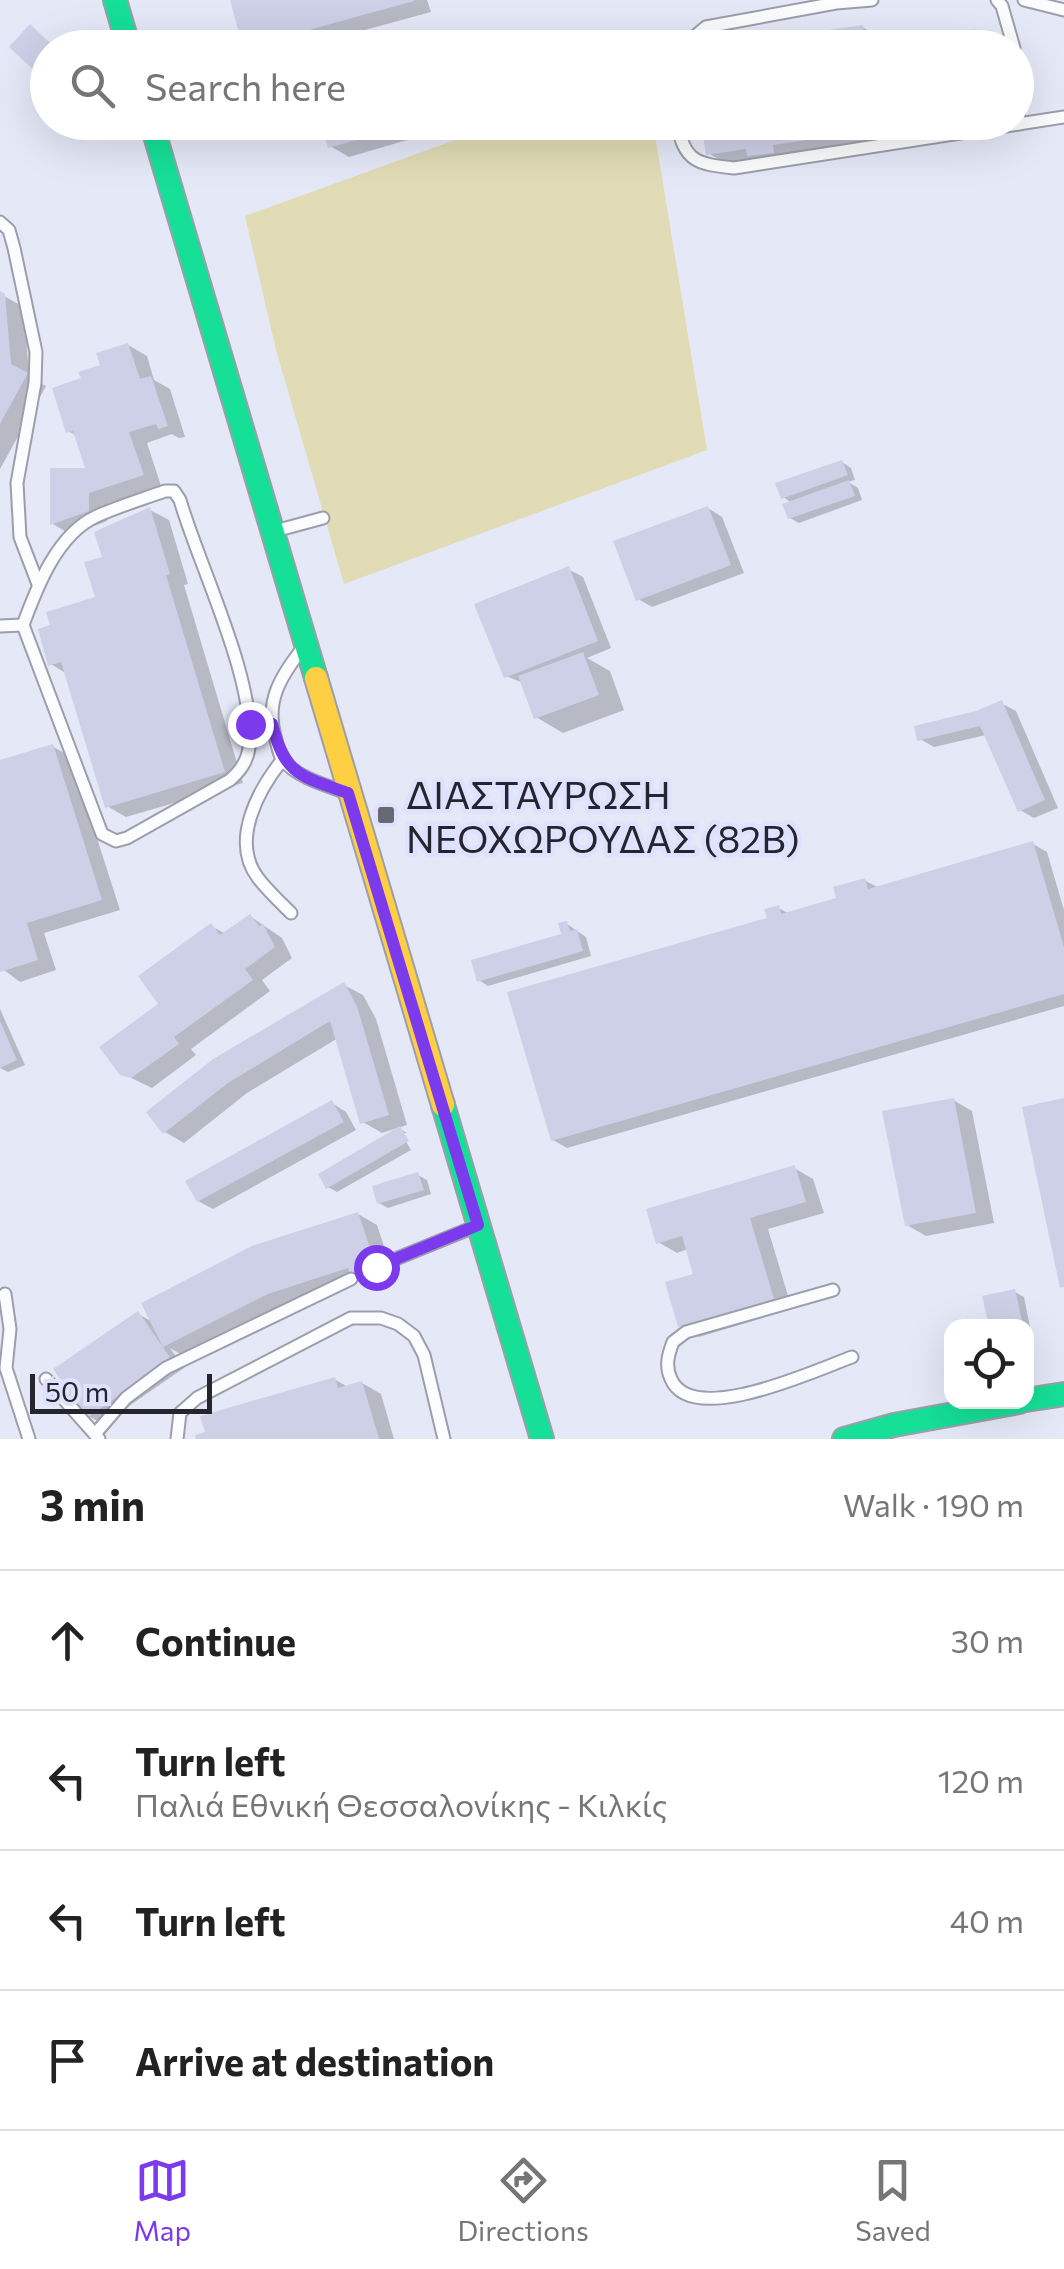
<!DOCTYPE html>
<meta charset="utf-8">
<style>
:root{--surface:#fff;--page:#f6f6f6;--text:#222;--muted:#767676;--line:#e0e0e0;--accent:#7c3aed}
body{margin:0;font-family:Commissioner,sans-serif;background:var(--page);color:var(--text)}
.controls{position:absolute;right:30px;bottom:30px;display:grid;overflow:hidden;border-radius:20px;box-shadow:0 10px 40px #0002}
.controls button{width:90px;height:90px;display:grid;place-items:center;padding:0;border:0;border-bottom:2px solid var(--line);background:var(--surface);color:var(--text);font:50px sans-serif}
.scale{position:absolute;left:30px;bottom:25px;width:182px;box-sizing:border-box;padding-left:10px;border:5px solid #24252f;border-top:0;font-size:28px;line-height:35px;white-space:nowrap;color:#24252f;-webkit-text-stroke:8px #dee2fe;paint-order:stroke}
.stop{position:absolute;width:30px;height:30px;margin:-22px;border:8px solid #7c3aed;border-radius:50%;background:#fff}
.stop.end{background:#7c3aed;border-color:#fff;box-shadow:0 2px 10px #0008}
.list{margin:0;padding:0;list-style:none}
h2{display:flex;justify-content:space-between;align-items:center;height:130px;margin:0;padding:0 40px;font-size:42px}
h2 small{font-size:32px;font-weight:400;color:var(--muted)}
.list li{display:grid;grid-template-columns:65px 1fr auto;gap:30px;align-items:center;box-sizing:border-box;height:140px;padding:0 40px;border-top:2px solid var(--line)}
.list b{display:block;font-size:38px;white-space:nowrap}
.list p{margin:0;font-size:32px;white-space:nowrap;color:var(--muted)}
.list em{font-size:32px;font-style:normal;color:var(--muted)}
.icon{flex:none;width:55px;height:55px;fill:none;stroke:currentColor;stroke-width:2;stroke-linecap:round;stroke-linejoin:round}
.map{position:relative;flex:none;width:1064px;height:1439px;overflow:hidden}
.search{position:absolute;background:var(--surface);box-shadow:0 10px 40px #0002;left:30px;right:30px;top:30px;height:110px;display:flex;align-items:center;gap:25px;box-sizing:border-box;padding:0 35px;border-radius:55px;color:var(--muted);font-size:38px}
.sheet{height:690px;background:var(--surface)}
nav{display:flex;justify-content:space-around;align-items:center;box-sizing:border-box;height:140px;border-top:2px solid var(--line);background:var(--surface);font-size:28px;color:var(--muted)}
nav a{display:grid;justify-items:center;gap:5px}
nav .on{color:var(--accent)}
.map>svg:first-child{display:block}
.green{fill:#e1dcb5}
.shadow{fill:#0003}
.building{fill:#ced0e8}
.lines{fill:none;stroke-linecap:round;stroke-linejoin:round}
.lane-casing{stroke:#9c9ea9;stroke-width:15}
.fast-casing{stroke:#9c9ea9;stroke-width:26}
.slow-casing{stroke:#9c9ea9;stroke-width:26}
.lane{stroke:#fbfcfe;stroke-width:11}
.fast{stroke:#16e098;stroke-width:22}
.slow{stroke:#ffcf43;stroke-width:22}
.route{stroke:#7c3aed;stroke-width:12}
.poi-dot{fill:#686975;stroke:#dee2fe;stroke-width:4}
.labels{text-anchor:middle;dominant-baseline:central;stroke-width:9;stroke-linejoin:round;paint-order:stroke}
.poi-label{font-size:38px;fill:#24252f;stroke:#dee2fe;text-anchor:start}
</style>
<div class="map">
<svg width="1064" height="1439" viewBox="0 0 1064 1439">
<rect width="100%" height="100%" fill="#e5e8f7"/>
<!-- green -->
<polygon class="green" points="502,123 653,123 707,450 344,584 276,350 245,216"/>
<!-- shadow -->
<g class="shadow">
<polygon points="233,0 427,0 431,12 299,48 248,48"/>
<polygon points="31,27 56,48 48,48 48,77 40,73"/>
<polygon points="862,27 881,38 882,46 976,32 995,43 995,48 723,48"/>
<polygon points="323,122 469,122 349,157 330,146"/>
<polygon points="703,122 1007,122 727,164 708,153"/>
<polygon points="0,294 24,307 29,377 46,386 0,469"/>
<polygon points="128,345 147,356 154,380 170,389 185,437 179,438 172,434 147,443 161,486 108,503 107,521 71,535 53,524 53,471 88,471 77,436 68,431 84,380"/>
<polygon points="842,462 851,468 855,480 848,482 858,488 862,500 799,523 790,518 792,503 783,497"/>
<polygon points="708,508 722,517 744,573 652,607 638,599"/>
<polygon points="150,510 169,520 188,584 184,585 243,783 126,817 107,806 67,674 51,664 98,599 105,559"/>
<polygon points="568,569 583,577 611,648 587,658 610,671 624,710 563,733 536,717 523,683 506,676"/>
<polygon points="1001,703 1016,711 1058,808 1034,818 1020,810 986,735 934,747 920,739"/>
<polygon points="52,746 71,757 120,910 44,933 56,970 20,982 0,967 0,763"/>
<polygon points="1033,844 1047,852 1064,910 1064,1006 567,1148 553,1140 779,908 789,914 840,899 864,880 879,888"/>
<polygon points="250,916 282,938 292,958 262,980 270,991 191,1049 196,1055 152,1088 121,1073 211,926 226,934"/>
<polygon points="567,924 586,937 591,956 488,986 479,980 564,935"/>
<polygon points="344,985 363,995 376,1019 407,1125 398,1128 407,1133 401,1133 411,1150 337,1192 328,1187 397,1128 382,1133 363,1122 338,1038 247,1093 184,1143 165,1132"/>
<polygon points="0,1009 25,1065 8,1072 0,1068"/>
<polygon points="953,1100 972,1111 994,1223 926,1236 907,1225"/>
<polygon points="332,1103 346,1112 356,1130 213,1209 198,1201"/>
<polygon points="794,1168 813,1179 824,1213 768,1229 792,1309 699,1337 680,1326 696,1275 688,1249 677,1253 658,1242"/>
<polygon points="418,1175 427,1180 431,1194 388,1208 379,1203"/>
<polygon points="358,1214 377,1225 396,1282 373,1290 357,1281 288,1304 184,1356 170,1348 184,1368 103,1424 88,1416 138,1314 153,1322"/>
<polygon points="1015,1292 1024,1297 1032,1337 1026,1338 1026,1326 991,1326 985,1298"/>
<polygon points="334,1379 348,1387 362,1383 381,1394 394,1439 199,1439"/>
</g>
<!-- building -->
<g class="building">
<polygon points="230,0 414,0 414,1 243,48"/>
<polygon points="30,24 55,48 48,48 48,65 39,75 9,47"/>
<polygon points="863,25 866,48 721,48 721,45"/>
<polygon points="976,29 979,48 868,48 868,45"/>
<polygon points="320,122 412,122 412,124 328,148"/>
<polygon points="701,122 912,122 912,125 773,145 774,153 747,156 746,149 706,155"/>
<polygon points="0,291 5,294 11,364 28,373 0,424"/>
<polygon points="128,343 140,379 151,376 168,426 158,429 156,424 129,432 144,475 89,493 89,511 50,525 50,468 85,468 73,431 66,433 52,388 81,378 78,372 100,365 96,353"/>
<polygon points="842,460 848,475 781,499 775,483"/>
<polygon points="849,480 855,496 788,519 782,504"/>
<polygon points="708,506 731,565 636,601 613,541"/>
<polygon points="150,507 170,574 166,575 225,772 105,808 61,662 48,666 38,629 50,625 46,612 95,597 84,562 102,557 94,532"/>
<polygon points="569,566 598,641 504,678 474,604"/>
<polygon points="583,652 599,695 534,719 518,676"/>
<polygon points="1002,700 1045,800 1018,812 980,726 917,741 914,726 976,711"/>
<polygon points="53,744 102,900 27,923 38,960 0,972 0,760"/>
<polygon points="1033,841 1064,947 1064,994 551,1141 507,992 767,918 764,909 779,905 781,914 836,898 833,887 865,878 868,889"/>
<polygon points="250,914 259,926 263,924 275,947 245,969 253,980 174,1037 179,1044 131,1078 120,1075 99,1047 158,1004 138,976 211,923 220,935"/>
<polygon points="567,921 570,931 577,929 583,951 477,982 471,960 561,934 558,923"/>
<polygon points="344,982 357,1006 389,1115 360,1124 330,1021 228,1083 163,1134 146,1112 213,1059"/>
<polygon points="0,1021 17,1060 0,1068"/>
<polygon points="954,1098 976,1213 905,1226 882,1111"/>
<polygon points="1064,1098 1064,1287 1060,1288 1022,1107"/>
<polygon points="332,1100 344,1122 197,1202 185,1181"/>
<polygon points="400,1126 409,1141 326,1189 318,1174"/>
<polygon points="795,1165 806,1202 750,1218 774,1299 678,1327 665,1282 693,1274 682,1236 656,1244 646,1209"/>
<polygon points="418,1172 424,1190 377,1204 372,1186"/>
<polygon points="358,1212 378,1272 352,1281 348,1268 268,1294 163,1347 141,1303 252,1246"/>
<polygon points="1015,1289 1023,1326 989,1326 982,1296"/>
<polygon points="138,1311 171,1359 87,1418 53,1369"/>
<polygon points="335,1377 338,1388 362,1381 379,1439 196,1439 195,1435 205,1432 200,1416"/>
</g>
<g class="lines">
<defs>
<g id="lane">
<polyline points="997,0 1002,6 1014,48"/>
<polyline points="1024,0 1064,10"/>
<polyline points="681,48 706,27 836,3 872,0"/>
<polyline points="1016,79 1019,124"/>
<path d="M677,122C684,162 697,164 734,168L1064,117"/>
<polyline points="0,222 9,230 14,248 36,352 35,383 17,483 20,537 38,584"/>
<path d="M165,491H174L180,500C199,566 257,682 249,748C247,762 240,771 230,780L127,838L116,841L102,834L23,625C37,587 57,534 97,516C119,506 143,499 165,491Z"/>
<polyline points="275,531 323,518"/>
<polyline points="0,626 23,625"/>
<path d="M302,649C281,676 265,701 275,736C277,743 278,752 282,759C296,777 324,785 345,792"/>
<path d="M283,759C258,790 230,841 258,878C267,890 280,902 291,913"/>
<polyline points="376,1267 474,1227"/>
<path d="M833,1290L686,1332L673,1342C668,1355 665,1366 671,1379C692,1428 816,1370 852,1357"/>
<polyline points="5,1294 10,1329 6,1368 29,1439"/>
<polyline points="46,1379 99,1439"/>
<polyline points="95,1434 126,1398 166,1368 351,1279"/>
<polyline points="177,1439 180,1413 197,1398 351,1318 381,1318 398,1324 414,1336 424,1355 444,1439"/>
</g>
<g id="fast">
<polyline points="115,0 129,48"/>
<polyline points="151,122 316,678"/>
<polyline points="443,1105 542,1439"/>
<polyline points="1026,1400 1064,1394"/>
<polyline points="844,1439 894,1425 1019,1402"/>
</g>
<polyline id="slow" points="316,678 443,1105"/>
</defs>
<!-- lane casing -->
<use href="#lane" class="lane-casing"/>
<!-- fast casing -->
<use href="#fast" class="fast-casing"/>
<!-- slow casing -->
<use href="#slow" class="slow-casing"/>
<!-- lane -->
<use href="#lane" class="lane"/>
<!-- fast -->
<use href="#fast" class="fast"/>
<!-- slow -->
<use href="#slow" class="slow"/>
</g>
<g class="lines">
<!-- route -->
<path class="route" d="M250,724H272C285,775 300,776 348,793L478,1225L376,1267"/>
</g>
<!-- markers -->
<rect class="poi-dot" x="376" y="805" width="20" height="20" rx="5"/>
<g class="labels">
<!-- poi labels -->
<g class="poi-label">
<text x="406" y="793">ΔΙΑΣΤΑΥΡΩΣΗ<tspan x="406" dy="44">ΝΕΟΧΩΡΟΥΔΑΣ (82Β)</tspan></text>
</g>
</g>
</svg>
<div class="controls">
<button><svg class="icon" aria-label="locate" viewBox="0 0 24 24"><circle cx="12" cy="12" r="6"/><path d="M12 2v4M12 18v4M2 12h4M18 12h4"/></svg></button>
</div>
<div class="scale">50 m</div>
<div class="stop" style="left:376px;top:1267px"></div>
<div class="stop end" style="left:250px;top:724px"></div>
<div class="search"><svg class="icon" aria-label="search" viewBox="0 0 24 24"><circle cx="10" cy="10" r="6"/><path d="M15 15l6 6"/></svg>Search here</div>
</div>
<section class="sheet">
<h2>3 min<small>Walk · 190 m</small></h2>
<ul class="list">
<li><svg class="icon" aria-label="ahead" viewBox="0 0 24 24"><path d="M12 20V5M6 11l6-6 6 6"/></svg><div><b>Continue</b></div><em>30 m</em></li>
<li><svg class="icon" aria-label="left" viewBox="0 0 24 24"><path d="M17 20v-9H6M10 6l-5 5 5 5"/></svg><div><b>Turn left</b><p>Παλιά Εθνική Θεσσαλονίκης - Κιλκίς</p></div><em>120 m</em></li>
<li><svg class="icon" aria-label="left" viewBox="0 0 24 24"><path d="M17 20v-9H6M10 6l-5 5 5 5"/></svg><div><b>Turn left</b></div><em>40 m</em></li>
<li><svg class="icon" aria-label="arrive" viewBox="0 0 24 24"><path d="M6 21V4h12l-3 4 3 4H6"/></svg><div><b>Arrive at destination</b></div></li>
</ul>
</section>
<nav>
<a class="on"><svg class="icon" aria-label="map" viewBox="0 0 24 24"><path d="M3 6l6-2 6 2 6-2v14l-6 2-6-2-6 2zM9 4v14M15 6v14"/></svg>Map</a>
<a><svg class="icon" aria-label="directions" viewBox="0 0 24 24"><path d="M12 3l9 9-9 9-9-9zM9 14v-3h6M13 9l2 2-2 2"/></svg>Directions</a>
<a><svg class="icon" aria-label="saved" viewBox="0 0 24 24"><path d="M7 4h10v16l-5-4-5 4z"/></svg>Saved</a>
</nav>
